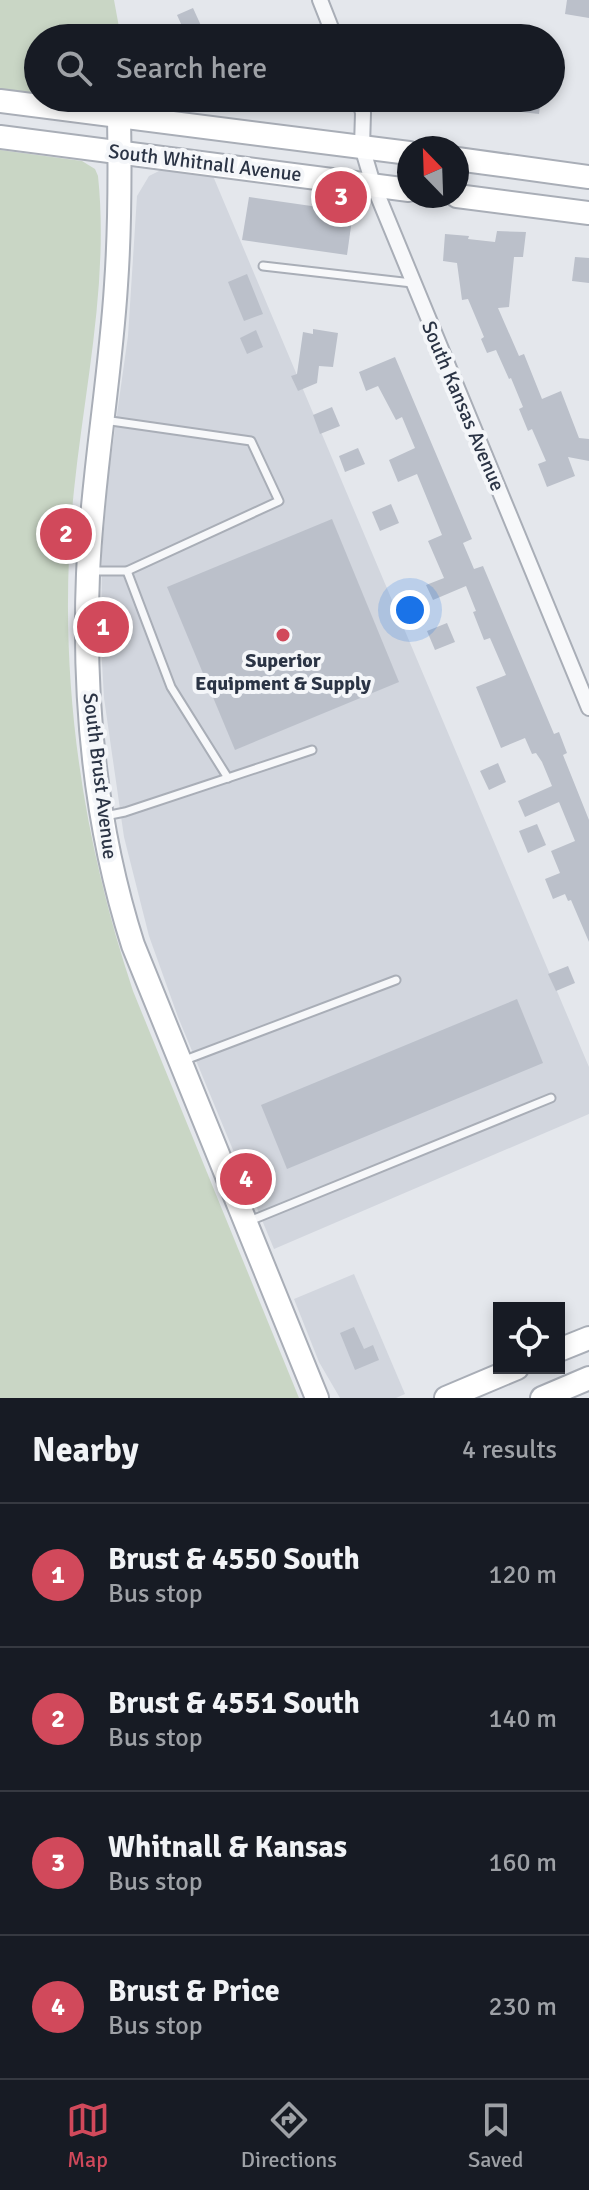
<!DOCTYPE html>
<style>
:root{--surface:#171b24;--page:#242831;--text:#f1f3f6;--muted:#9ea1a6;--line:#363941;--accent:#d1495b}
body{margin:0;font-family:Signika,sans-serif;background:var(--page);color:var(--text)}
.controls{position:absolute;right:24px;bottom:24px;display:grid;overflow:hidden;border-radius:0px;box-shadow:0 4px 12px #0003}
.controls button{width:72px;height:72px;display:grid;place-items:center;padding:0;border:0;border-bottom:2px solid var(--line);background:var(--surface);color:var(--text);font:40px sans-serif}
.compass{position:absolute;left:397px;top:136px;width:72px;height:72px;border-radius:50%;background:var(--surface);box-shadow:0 4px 12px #0003;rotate:337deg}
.you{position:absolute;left:410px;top:610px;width:28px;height:28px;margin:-20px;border:6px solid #fff;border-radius:50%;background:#1a73e8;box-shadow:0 0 0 12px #1a73e833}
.badge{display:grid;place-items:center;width:52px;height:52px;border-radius:50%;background:var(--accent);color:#fff;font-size:26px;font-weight:700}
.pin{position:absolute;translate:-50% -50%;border:4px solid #fff;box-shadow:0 2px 8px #0006}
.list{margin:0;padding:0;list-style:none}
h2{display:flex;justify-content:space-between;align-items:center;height:104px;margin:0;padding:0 32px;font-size:34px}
h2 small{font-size:26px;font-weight:400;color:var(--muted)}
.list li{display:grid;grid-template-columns:52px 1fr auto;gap:24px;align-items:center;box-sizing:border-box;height:144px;padding:0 32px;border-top:2px solid var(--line)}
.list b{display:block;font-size:30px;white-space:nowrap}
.list p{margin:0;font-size:26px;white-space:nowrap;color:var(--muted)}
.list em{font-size:26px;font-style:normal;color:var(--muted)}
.icon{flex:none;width:44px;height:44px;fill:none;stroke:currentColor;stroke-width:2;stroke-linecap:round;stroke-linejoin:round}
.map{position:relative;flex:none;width:589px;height:1398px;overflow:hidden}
.search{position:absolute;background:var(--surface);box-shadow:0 4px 12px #0003;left:24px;right:24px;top:24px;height:88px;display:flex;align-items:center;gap:20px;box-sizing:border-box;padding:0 28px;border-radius:44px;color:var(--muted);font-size:30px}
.sheet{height:680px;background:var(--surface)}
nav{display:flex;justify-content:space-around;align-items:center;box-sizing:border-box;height:112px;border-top:2px solid var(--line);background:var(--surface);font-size:22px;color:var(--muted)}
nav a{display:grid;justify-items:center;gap:4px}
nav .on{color:var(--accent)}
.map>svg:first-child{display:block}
.built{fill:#d2d6de}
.green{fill:#c9d6c5}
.building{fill:#bbc0ca}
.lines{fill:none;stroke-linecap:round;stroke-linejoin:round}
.lane-casing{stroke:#a9aeb7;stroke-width:11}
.street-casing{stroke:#a9aeb7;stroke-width:18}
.secondary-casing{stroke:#a9aeb7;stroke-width:26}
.lane{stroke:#f7f8fa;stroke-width:7}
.street{stroke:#f7f8fa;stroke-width:14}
.secondary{stroke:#fff;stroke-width:22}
.poi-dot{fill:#d1495b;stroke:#f4f6f9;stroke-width:3}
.labels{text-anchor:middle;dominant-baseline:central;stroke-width:8;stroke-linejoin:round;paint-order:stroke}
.street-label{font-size:20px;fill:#2b3445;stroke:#f4f6f9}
.poi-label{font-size:20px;font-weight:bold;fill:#2b3445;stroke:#f4f6f9}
</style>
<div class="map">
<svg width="589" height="1398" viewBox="0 0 589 1398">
<rect width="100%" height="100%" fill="#e4e7ec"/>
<!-- built -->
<g class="built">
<polygon points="163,169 213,176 589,1067 589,1114 274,1249 178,1017 149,936 124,837 104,698 101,645 102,551 109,471 128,336 137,196 149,176"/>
<polygon points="354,1274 405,1394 396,1398 340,1398 319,1362 294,1299"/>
</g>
<!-- green -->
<g class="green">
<polygon points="0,0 114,0 121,38 38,38 38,95 0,90"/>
<path d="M0,150L82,161L95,169L98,176C109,281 85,385 74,490C56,662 79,828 133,991L299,1398H0Z"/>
</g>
<!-- building -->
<g class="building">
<polygon points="567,0 589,0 589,18 565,14"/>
<polygon points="193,8 203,30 187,37 177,15"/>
<polygon points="515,98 541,98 539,114 513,111"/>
<polygon points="249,197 353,212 347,255 242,240"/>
<polygon points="497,231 526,232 523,257 514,257 509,307 498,308 519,356 524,354 542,399 561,391 579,438 589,439 589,461 568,457 575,476 547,487 538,464 546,461 532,429 528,431 519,409 523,407 511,378 509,379 496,350 487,353 481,339 484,337 468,299 462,300 457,263 443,261 445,234 469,236 468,239 495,242"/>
<polygon points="575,257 589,258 589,283 572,281"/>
<polygon points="247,274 263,314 244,321 228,282"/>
<polygon points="313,329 338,333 333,367 319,366 317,383 298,391 291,376 297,374 303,332 313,334"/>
<polygon points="256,330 263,347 247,354 240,338"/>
<polygon points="395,357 472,539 463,543 474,569 483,566 554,734 559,732 567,753 563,755 589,820 589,942 571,900 568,901 565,894 553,899 545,879 560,873 551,851 575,841 559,802 525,817 518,801 552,786 542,762 536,753 532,754 525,738 501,748 476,687 506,675 490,638 484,640 473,612 476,611 466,586 433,600 426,585 444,578 428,541 442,535 417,474 398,482 389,460 415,448 402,417 396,420 378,386 366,391 359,372"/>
<polygon points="332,407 340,426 320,434 313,415"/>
<polygon points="358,448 365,464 345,472 339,456"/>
<polygon points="391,504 399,523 380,531 372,512"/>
<polygon points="332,519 399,682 235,750 167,587"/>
<polygon points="447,623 455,642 435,650 427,631"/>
<polygon points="498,763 506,782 489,790 480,771"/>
<polygon points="537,824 546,845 528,853 519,831"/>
<polygon points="568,966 575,983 556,991 548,974"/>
<polygon points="517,999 543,1063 287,1169 261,1105"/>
<polygon points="354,1327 364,1349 373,1345 379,1360 355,1370 340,1333"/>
</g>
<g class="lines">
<defs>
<g id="lane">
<polyline points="263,266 412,283"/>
<polyline points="90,571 127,571 279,501 251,441 104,420"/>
<polyline points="127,571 171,687 228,778"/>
<polyline points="105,816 125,812 312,750"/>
<polyline points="185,1060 396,980"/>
<polyline points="247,1222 551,1098"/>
</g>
<g id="street">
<polyline points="320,0 335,38"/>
<polyline points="359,98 363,113 362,147 373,184 589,708"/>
</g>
<g id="secondary">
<polyline points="0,101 409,153"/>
<path d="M119,116C120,172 120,229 116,285C110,382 92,478 88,574C83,698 95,826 133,945L317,1398"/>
<polyline points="0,137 409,190"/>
<polyline points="457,159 589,177"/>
<polyline points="457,196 589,213"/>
<polyline points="559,1350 589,1338"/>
<polyline points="446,1398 517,1368"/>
<polyline points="542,1398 589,1378"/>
</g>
</defs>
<!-- lane casing -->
<use href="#lane" class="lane-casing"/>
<!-- street casing -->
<use href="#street" class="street-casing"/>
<!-- secondary casing -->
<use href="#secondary" class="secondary-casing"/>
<!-- lane -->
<use href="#lane" class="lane"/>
<!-- street -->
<use href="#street" class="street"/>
<!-- secondary -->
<use href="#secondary" class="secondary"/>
</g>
<!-- markers -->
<circle class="poi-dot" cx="283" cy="635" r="8"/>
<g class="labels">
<!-- street labels -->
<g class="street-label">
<text transform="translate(205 163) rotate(7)">South Whitnall Avenue</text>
<text transform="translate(463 406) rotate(67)">South Kansas Avenue</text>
<text transform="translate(100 776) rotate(83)">South Brust Avenue</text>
</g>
<!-- poi labels -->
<g class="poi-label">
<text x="283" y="660">Superior<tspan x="283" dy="23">Equipment &amp; Supply</tspan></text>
</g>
</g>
</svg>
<div class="controls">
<button><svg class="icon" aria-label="locate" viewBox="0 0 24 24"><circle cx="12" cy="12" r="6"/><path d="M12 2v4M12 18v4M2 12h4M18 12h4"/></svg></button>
</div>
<svg class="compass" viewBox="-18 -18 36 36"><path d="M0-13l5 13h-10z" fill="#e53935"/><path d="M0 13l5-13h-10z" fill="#9ea1a6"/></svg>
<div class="you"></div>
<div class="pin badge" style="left:103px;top:627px">1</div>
<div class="pin badge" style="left:66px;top:534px">2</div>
<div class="pin badge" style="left:341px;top:197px">3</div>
<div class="pin badge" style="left:246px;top:1179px">4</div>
<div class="search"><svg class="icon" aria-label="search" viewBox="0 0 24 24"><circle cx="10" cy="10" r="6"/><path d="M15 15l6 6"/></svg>Search here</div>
</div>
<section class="sheet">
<h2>Nearby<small>4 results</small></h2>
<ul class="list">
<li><span class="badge">1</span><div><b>Brust &amp; 4550 South</b><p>Bus stop</p></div><em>120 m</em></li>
<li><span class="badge">2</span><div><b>Brust &amp; 4551 South</b><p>Bus stop</p></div><em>140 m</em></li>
<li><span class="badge">3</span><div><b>Whitnall &amp; Kansas</b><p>Bus stop</p></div><em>160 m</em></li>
<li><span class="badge">4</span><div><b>Brust &amp; Price</b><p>Bus stop</p></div><em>230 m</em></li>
</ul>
</section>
<nav>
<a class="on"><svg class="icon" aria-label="map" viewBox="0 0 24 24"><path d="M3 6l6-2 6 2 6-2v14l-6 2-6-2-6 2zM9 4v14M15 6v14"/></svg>Map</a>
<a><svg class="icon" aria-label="directions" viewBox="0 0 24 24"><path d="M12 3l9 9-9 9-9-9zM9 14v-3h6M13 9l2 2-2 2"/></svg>Directions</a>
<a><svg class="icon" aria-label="saved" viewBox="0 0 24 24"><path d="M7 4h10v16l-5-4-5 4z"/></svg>Saved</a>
</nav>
